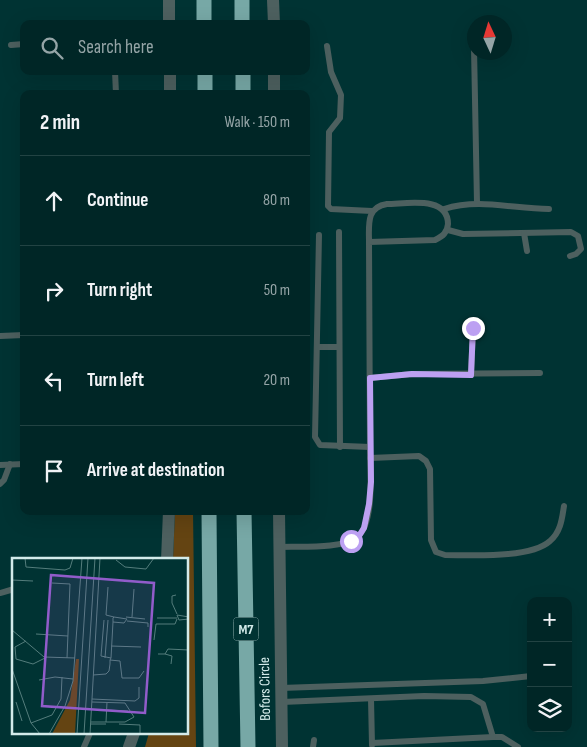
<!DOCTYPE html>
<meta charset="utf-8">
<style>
:root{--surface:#002626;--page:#0a2e2e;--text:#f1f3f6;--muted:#95a5a7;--line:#224343}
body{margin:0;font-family:"Sofia Sans Condensed",sans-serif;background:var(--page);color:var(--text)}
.controls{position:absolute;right:15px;bottom:15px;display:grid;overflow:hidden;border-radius:10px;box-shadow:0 5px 20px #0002}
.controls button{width:45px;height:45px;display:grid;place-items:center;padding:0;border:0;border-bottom:1px solid var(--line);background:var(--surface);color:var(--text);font:25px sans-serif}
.compass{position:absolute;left:467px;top:15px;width:45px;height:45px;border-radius:50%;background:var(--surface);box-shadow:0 5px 20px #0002;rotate:356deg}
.stop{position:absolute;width:15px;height:15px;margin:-11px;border:4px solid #bca0f2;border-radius:50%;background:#fff}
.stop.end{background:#bca0f2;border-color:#fff;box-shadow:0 1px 5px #0008}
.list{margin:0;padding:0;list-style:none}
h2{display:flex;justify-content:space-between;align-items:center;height:65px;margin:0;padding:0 20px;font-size:21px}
h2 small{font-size:16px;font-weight:400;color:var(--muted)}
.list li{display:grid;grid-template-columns:32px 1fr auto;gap:15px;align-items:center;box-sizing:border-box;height:90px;padding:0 20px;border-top:1px solid var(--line)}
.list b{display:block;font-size:19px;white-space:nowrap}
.list em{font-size:16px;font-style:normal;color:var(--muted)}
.icon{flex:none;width:28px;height:28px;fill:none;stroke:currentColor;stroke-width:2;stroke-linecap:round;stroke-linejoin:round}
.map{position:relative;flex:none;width:587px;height:747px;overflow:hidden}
.search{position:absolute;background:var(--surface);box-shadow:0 5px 20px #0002;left:20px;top:20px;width:290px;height:55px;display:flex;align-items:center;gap:12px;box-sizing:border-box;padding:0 18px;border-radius:10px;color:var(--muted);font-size:19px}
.panel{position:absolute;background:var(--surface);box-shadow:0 5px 20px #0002;left:20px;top:90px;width:290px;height:425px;border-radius:10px}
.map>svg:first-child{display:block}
.green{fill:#644412}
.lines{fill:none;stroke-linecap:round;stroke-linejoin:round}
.lane{stroke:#4d605f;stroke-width:6}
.street{stroke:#4d605f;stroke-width:12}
.highway{stroke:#77a8a6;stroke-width:15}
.route{stroke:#bca0f2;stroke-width:6}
.labels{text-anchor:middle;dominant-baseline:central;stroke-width:4.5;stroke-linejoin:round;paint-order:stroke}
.shield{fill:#033;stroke:#94b4b3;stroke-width:1}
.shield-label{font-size:14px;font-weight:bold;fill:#d3ebea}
.street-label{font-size:15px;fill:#d3ebea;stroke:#033}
.inset-road{fill:none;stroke:#547d7c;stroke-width:1}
.view{fill:#915cca;fill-opacity:0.15;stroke:#915cca;stroke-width:2.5}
.inset-edge{fill:none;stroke:#d3ebea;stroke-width:2.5}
</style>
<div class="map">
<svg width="587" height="747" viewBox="0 0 587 747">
<rect width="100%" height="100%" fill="#033"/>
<!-- green -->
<polygon class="green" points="175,511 193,511 196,747 145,747 149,733 188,733 188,560 173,559"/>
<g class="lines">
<!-- lane -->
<g class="lane">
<polyline points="11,45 24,44"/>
<polyline points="327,46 331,72 341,95 340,118 329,132 328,206 331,209 372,211"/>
<polyline points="474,48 477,203"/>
<polyline points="115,71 116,94"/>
<path d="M444,209C479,198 514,209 549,209"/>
<polyline points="448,230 463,234 571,232 578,236 581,249 576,254 570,256"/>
<polyline points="339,232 340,447"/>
<polyline points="524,233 527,251"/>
<polyline points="319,235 315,437 320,445 370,447"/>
<polyline points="0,336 24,335"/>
<polyline points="317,347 339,347"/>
<polyline points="471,375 473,328"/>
<polyline points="370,378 412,374 540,373"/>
<path d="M370,458L419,456L426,461L430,469L431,540L436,552L445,555C471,555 530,559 550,541C561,532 562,518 564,506"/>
<polyline points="0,465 24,464"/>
<polyline points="0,484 4,480 10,464"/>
<path d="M279,547C299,546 343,550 358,536C375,522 370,468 370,447L369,242C369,225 366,207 387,204C406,204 448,195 448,224C447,233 443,236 435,240L369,242"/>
<polyline points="0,593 14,589"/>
<polyline points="544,600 544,601"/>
<polyline points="281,688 483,681 531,676"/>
<polyline points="371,699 372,745"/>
<polyline points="282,702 424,696 471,697 483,704 493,737 502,737 518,747"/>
<polyline points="372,743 493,737"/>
<polyline points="84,747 90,733"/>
<polyline points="313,747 314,740"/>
</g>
<!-- street -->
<g class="street">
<polyline points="169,0 169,24"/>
<polyline points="273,0 274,24"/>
<polyline points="170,71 170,94"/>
<polyline points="274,71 274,94"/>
<polyline points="279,511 282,747"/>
<polyline points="167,560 169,511"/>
<polyline points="129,747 134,733"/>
</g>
<!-- highway -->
<g class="highway">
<polyline points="204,0 204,24"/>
<polyline points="242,0 242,24"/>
<polyline points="205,71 205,94"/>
<polyline points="243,71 243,94"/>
<polyline points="209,511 211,747"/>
<polyline points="244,511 248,747"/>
</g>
</g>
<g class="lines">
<!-- route -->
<polyline class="route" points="351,541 359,536 364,528 369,504 371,482 370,378 412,374 471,375 473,328"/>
</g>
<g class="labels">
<!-- shield labels -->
<rect class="shield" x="233.5" y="617.5" width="25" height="23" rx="4"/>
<g class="shield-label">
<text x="246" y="629">M7</text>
</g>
<!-- street labels -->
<g class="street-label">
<text transform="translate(265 689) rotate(-91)">Bofors Circle</text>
</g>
</g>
<!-- overview -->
<g transform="translate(12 558)">
<rect width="176" height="176" fill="#033"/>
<path d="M64,101H67L63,176H40L58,142Z" fill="#644412"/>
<path class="inset-road" d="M13,0L14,9L53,12L58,10L61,0M104,2L113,9L134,11L142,0M0,22L21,23M40,25L58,26L55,100M96,29L94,57L102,59M164,37L160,38V45L165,56M114,59L133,61M120,59L122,31M177,59L165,57L167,62L177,61M145,60H165M92,62L89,98L99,100M115,63L136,65V69M0,72L32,99L63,100M24,76L56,78M142,82L144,66H163L165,61M14,83L3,89L4,101L21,106L35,99M99,88L129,89M146,96H153L156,91L177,92M153,96L160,98L159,106M93,100L96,62M98,102L108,103L110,120H127L132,113M0,111L19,165M81,117L94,116L97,113L98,106V102L99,100L101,64V60L102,59L115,61L112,65L101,64M27,122L43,119L61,121M80,141L123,143L127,140V129M4,144L10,163M95,152L116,153M79,164H113L122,159L113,145L80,144M94,164L95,144M78,166H94M107,166L128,167V176M28,176L19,165L40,157L49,141L50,119M37,176L53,148L61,123L70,0M65,176L76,0M72,176L83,0M78,176L88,0"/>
<path class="view" d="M39,17L142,25L133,155L30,148Z"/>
<rect width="176" height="176" class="inset-edge"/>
</g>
</svg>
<div class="controls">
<button>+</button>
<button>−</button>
<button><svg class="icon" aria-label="layers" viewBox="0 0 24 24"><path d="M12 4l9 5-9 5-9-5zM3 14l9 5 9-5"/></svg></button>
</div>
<svg class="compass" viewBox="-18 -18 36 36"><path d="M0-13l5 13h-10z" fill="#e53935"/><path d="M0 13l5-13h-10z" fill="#95a5a7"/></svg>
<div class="stop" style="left:351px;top:541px"></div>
<div class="stop end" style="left:473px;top:328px"></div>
<div class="search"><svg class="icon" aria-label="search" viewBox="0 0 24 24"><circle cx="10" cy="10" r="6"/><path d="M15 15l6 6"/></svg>Search here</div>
<section class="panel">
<h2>2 min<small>Walk · 150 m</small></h2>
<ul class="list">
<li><svg class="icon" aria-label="ahead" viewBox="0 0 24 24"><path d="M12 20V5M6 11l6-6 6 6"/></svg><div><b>Continue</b></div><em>80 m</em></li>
<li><svg class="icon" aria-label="right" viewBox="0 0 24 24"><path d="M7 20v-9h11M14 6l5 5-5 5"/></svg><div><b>Turn right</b></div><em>50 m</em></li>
<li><svg class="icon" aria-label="left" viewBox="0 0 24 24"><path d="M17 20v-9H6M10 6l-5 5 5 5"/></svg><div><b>Turn left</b></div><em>20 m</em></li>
<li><svg class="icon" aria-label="arrive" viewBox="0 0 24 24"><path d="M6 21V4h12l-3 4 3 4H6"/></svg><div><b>Arrive at destination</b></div></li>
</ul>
</section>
</div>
